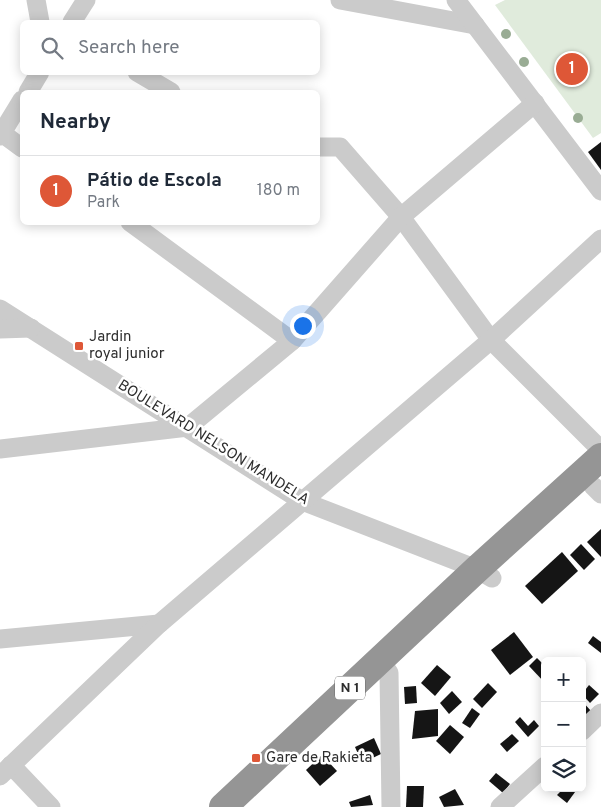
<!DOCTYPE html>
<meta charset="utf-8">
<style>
:root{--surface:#fff;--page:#f2f2f3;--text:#1f2937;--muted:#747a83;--line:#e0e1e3;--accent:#de5737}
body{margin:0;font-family:Overpass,sans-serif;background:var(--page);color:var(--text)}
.controls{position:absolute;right:15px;bottom:15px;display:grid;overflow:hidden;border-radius:8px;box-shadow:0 2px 12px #0003}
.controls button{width:45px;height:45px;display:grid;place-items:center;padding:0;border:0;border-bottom:1px solid var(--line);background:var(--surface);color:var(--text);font:25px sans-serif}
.you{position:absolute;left:302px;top:325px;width:18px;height:18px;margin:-12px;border:4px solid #fff;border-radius:50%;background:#1a73e8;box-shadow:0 0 0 8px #1a73e833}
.badge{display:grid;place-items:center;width:32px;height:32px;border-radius:50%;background:var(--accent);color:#fff;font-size:16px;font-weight:700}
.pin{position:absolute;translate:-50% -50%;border:2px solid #fff;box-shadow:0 1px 5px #0006}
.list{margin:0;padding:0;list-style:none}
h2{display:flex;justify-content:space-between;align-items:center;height:65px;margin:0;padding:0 20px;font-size:21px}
h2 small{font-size:16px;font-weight:400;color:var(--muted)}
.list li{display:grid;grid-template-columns:32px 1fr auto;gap:15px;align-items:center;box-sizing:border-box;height:70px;padding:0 20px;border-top:1px solid var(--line)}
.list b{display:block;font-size:19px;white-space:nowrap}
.list p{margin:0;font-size:16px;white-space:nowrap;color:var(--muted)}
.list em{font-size:16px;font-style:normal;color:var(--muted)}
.icon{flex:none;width:28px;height:28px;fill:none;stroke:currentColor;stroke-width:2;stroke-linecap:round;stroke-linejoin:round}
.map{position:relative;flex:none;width:601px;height:807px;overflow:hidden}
.search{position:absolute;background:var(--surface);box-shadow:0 2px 12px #0003;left:20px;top:20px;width:300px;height:55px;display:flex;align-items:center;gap:12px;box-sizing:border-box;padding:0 18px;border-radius:8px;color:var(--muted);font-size:19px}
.panel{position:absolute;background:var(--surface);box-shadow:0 2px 12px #0003;left:20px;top:90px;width:300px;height:135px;border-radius:8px}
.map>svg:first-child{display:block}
.green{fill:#e0ebdc}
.building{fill:#151515}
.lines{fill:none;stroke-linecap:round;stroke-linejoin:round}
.minor{stroke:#cbcbcb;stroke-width:19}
.highway{stroke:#959595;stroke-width:28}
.tree{fill:#99ac94}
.poi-dot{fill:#de5737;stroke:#fff;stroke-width:2}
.labels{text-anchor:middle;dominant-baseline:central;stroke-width:5;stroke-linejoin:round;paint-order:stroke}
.shield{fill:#fff;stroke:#6d6d6d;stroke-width:1}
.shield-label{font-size:14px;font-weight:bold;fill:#2e2e2e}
.poi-label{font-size:15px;fill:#2e2e2e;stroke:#fff;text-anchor:start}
.street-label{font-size:15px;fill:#2e2e2e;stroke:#fff}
</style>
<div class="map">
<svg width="601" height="807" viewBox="0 0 601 807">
<rect width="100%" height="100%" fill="#fff"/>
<!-- green -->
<polygon class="green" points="505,0 601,0 601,133 593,138 495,5"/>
<!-- building -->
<g class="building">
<polygon points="601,142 601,170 588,152"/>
<polygon points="601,529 601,557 587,542"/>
<polygon points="581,544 595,559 584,570 570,555"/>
<polygon points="562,552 578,571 542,604 525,586"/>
<polygon points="514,632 533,657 510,675 491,650"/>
<polygon points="593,636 601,642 601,653 588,643"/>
<polygon points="537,658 545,666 545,683 529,666"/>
<polygon points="437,665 451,677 435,696 421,683"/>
<polygon points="488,683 497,692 482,708 473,699"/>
<polygon points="589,685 599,694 590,703 582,694"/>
<polygon points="416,686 417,703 405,704 404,687"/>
<polygon points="452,691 462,702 449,714 440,703"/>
<polygon points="582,701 591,711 582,719 583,707"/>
<polygon points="472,708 480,714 470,728 462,723"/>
<polygon points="438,709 438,736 412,739 415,711"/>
<polygon points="520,717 528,726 534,720 539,726 528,737 515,722"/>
<polygon points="450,725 464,737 450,754 436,741"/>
<polygon points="512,734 519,741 507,752 500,744"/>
<polygon points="374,738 381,754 362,763 355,747"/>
<polygon points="322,755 337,771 320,786 306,770"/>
<polygon points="496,773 510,784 503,793 489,781"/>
<polygon points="407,786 424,786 423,807 406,807"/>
<polygon points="564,788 578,788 567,803 557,795"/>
<polygon points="455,789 464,805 444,807 439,797"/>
<polygon points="370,795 373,805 351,807 349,802"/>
</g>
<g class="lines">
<!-- minor -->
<g class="minor">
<polyline points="36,0 40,22"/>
<polyline points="340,0 475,25"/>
<polyline points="456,0 601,191"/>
<polyline points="72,22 86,0"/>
<polyline points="137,72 171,92"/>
<polyline points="28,92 40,72"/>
<polyline points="2,133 22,148"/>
<polyline points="0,136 22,100"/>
<polyline points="318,147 340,147 401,217 491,340 601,450"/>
<polyline points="130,222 292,341"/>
<polyline points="0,309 302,501 477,569 492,578"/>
<polyline points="0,329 31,328"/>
<polyline points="0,449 188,427 292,341 401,217 535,103"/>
<polyline points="593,486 601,494"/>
<polyline points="0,639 159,624"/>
<polyline points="380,660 389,673 391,807"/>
<polyline points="582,731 601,713"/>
<polyline points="11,765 51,807"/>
<polyline points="0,776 159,624 491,340 601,239"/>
<polyline points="500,807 545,766"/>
</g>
<!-- highway -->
<polyline class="highway" points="223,807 477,569 601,457"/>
</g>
<!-- trees -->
<g class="tree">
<circle cx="506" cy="34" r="5"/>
<circle cx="524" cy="62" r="5"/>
<circle cx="578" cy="118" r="5"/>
</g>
<!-- markers -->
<g class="poi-dot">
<rect x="74" y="341" width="10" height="10" rx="2.5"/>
<rect x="251" y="753" width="10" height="10" rx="2.5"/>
</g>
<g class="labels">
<!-- shield labels -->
<rect class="shield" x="335" y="676.5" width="30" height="23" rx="4"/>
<g class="shield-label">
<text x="350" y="688">N 1</text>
</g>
<!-- poi labels -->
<g class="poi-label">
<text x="89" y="337">Jardin<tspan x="89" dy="17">royal junior</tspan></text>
<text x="266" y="758">Gare de Rakieta</text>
</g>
<!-- street labels -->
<g class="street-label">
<text transform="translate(213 443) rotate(32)">BOULEVARD NELSON MANDELA</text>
</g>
</g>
</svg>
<div class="controls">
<button>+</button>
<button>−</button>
<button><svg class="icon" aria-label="layers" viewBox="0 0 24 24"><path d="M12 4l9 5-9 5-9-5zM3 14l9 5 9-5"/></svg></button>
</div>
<div class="you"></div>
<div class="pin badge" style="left:572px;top:69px">1</div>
<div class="search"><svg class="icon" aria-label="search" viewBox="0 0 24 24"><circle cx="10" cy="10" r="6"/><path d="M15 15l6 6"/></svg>Search here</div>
<section class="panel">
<h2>Nearby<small></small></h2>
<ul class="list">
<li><span class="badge">1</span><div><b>Pátio de Escola</b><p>Park</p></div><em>180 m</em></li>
</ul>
</section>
</div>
